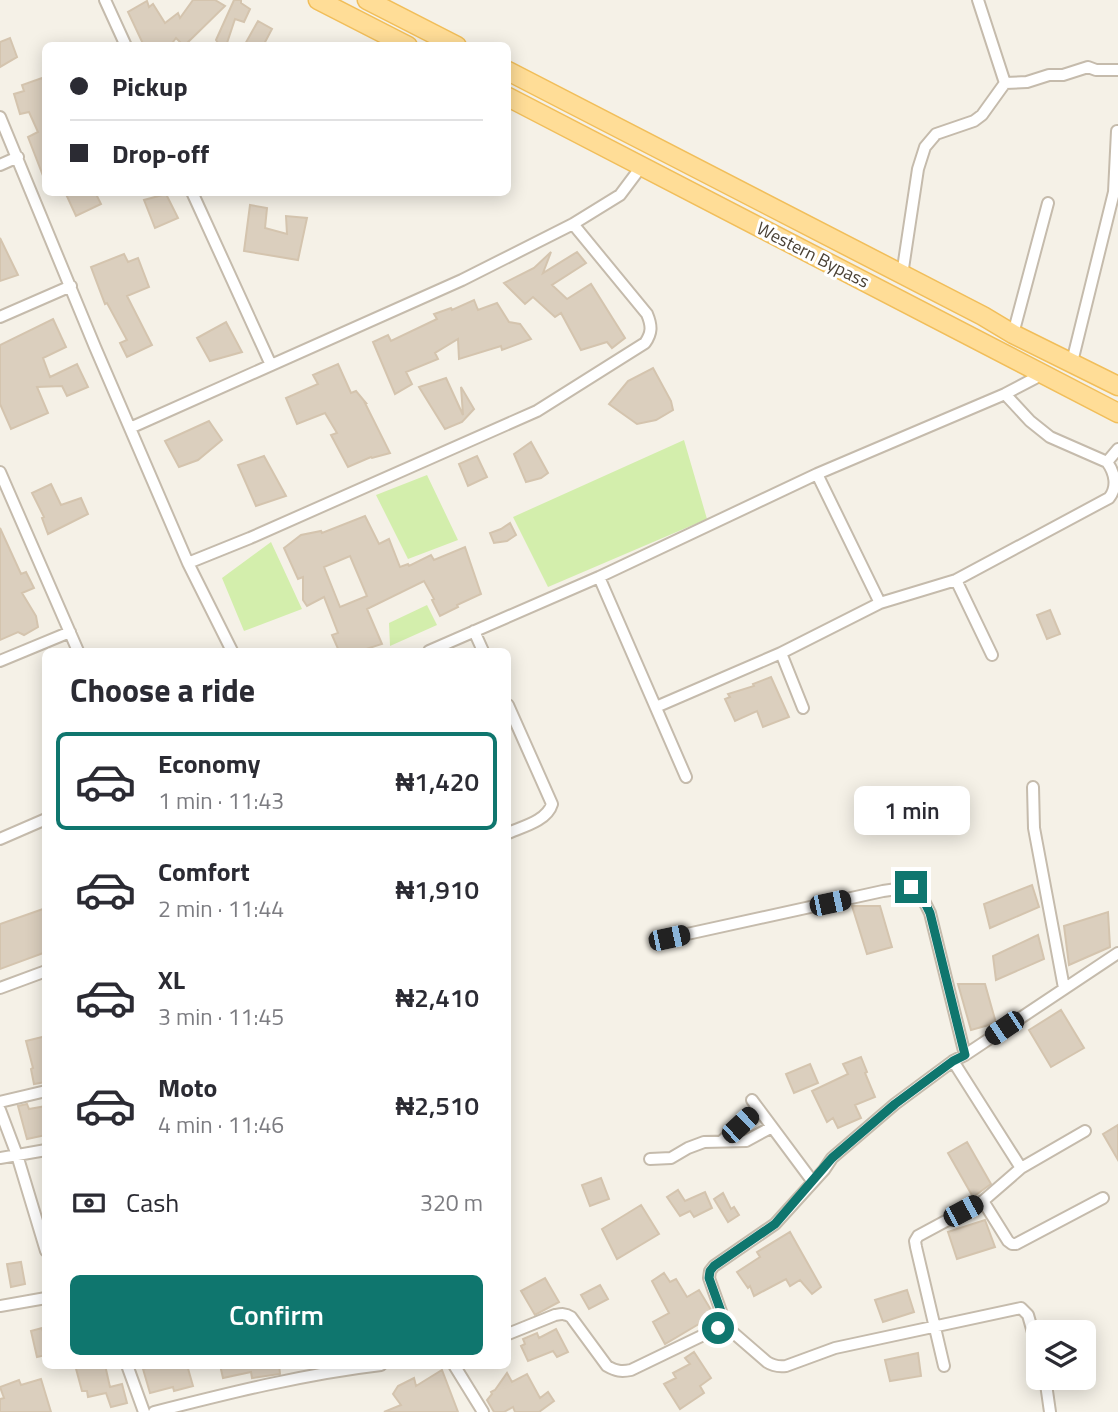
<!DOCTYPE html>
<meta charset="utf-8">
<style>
body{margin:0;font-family:"Titillium Web",sans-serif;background:#f2f2f3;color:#2b2b33;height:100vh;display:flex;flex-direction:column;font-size:26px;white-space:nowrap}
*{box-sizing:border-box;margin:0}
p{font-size:23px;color:#7c7c81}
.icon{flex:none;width:38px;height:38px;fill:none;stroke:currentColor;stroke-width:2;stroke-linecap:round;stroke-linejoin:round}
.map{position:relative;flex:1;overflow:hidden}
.drawer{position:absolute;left:42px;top:648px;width:469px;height:721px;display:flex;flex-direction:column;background:#fff;border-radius:10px;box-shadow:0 4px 18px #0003}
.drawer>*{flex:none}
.top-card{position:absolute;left:42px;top:42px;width:469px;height:154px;border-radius:10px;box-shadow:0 4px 18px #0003;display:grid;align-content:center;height:154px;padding:0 28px;background:#fff}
.tools{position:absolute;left:1026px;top:1320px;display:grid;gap:14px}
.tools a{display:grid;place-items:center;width:70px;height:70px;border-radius:10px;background:#fff;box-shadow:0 4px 18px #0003;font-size:35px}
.end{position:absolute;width:32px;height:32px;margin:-16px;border:9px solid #0f766e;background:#fff;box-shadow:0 0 0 4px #fff}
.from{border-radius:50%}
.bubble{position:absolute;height:49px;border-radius:10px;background:#fff;box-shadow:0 4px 18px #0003;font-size:23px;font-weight:600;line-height:49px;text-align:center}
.car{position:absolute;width:21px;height:42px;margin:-21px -10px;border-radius:9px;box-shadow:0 0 5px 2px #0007;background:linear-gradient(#222 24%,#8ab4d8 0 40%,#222 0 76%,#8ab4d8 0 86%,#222 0)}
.top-card b{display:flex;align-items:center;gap:24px;height:66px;font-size:26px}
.top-card b+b{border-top:2px solid #e1e1e2}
.top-card i{width:18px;height:18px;background:#2b2b33}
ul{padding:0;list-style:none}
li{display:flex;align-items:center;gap:21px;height:98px;margin:0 14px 10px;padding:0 14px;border:4px solid transparent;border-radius:10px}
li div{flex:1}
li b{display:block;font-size:26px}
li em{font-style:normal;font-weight:600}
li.selected{border-color:#0f766e}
li>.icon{width:63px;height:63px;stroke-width:1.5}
h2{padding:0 28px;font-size:32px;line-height:84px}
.pay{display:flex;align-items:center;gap:18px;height:77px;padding:0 28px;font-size:26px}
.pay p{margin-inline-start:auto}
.cta{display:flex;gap:14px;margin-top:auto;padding:14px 28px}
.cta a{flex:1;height:80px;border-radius:10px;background:#0f766e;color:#fff;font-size:28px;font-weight:600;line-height:80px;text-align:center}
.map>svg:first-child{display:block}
.green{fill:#d3eeac}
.building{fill:#dbcfbe;stroke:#d4c4ae;stroke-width:2;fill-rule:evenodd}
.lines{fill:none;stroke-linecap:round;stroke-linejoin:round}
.street-casing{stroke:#c5bbac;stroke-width:14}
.primary-casing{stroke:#f1be5a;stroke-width:21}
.street{stroke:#fff;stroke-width:10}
.primary{stroke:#ffdd97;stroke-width:18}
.route{stroke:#0f766e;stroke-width:9}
.labels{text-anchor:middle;stroke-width:6;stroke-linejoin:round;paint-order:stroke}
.street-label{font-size:18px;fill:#4a4135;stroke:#fff}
</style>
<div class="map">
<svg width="1118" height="1412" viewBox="0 0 1118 1412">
<rect width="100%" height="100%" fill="#f5f1e7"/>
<path class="green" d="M 684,440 L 707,519 L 548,587 L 513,517 Z
M 427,475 L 458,540 L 408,559 L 376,495 Z
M 271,542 L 302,609 L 244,631 L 222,578 Z
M 427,605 L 437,625 L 390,646 L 389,623 Z"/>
<path class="building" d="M 193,0 L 215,0 L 225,6 L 184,46 L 176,38 L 170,46 L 144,46 L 128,12 L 147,1 L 149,7 L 153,4 L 165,23 L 178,13 L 180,18 Z
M 234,0 L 241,0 L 241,3 L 250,9 L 244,22 L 235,19 L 226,46 L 220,46 L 216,40 Z
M 258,21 L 272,29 L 263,46 L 244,46 Z
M 10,38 L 17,57 L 0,67 L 0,42 Z
M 42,78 L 46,86 L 45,181 L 28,137 L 38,132 L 29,112 L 20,114 L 14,94 L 24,91 L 22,85 Z
M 65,192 L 95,192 L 101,204 L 76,216 Z
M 166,194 L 178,218 L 155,228 L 144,200 Z
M 250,205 L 267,208 L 265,228 L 287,234 L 286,216 L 307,218 L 298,260 L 244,251 Z
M 0,238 L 18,275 L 0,281 Z
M 551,252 L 543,273 L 577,252 L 586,263 L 552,285 L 567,299 L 591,284 L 625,338 L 612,348 L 607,342 L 581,350 L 561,313 L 555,317 L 533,297 L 525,304 L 504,283 L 534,268 Z
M 124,254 L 128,262 L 138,258 L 149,287 L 127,296 L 152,345 L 127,357 L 120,343 L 127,340 L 107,303 L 105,304 L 91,267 Z
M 474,300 L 478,310 L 497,303 L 509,322 L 520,324 L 531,339 L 502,350 L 501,346 L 459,359 L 458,339 L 435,353 L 438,359 L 406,372 L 412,384 L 395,394 L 373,342 L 388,335 L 391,341 L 437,319 L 434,314 L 451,308 L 452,310 Z
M 53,319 L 66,347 L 43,358 L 50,377 L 77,364 L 88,387 L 67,396 L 62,386 L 37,387 L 48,413 L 11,429 L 0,404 L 0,345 Z
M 226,322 L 242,352 L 210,361 L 197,338 Z
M 338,364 L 351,393 L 356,391 L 366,403 L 365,403 L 390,453 L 372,458 L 371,457 L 348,467 L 331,435 L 337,433 L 325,413 L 297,424 L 286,398 L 318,384 L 313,375 Z
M 653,368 L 671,401 L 673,410 L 656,420 L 637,424 L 609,404 L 628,381 Z
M 446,378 L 463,415 L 461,387 L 474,409 L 462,422 L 445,429 L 419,387 Z
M 209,421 L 222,440 L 198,460 L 179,467 L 165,441 Z
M 531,442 L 548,473 L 541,478 L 526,482 L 514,454 Z
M 264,456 L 286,496 L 256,506 L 238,465 Z
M 477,456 L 487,477 L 468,486 L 459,464 Z
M 51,484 L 61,505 L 81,498 L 88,514 L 48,534 L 42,518 L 44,517 L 32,493 Z
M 365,516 L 379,544 L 389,539 L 400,567 L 408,564 L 409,566 L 431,555 L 434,560 L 465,547 L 481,594 L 457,605 L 458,607 L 440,616 L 432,600 L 434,599 L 424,581 L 367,609 L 382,644 L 360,651 L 339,651 L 332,635 L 338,633 L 324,597 L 307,606 L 303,600 L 303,577 L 298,579 L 284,548 L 301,535 L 321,531 L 322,533 ZM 350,556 L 367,596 L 340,607 L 324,567 Z
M 510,523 L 516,535 L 507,541 L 494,543 L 490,533 L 501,529 Z
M 0,528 L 21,574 L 26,572 L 34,588 L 22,593 L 36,616 L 38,627 L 24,635 L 18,632 L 0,640 Z
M 1050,610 L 1060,634 L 1047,639 L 1037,615 Z
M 771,677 L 789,717 L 763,727 L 757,711 L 735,721 L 725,699 L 730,697 L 728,694 L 754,686 L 753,684 Z
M 1032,885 L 1039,907 L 990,928 L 984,904 Z
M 852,906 L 880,906 L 892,947 L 867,954 Z
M 46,908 L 46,952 L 0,969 L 0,924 Z
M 1108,912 L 1110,947 L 1069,965 L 1064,926 Z
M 1038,935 L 1044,959 L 996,980 L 993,956 Z
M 958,984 L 985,984 L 996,1023 L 971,1030 Z
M 1061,1010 L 1084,1048 L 1051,1067 L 1029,1030 Z
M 46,1036 L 46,1082 L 34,1084 L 31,1069 L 33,1068 L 26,1041 Z
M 861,1057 L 867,1072 L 865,1073 L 875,1097 L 855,1105 L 861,1118 L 838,1128 L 833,1118 L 827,1122 L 812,1091 L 848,1074 L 843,1064 Z
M 810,1064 L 818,1083 L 794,1093 L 786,1074 Z
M 27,1104 L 29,1109 L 46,1106 L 46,1135 L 27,1139 L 18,1106 Z
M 1118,1125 L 1118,1160 L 1103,1134 Z
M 967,1142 L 991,1184 L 973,1197 L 948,1153 Z
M 601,1178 L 609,1199 L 590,1206 L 582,1185 Z
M 678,1190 L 685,1201 L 705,1192 L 712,1208 L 694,1217 L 690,1211 L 680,1216 L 667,1197 Z
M 723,1193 L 731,1209 L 734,1207 L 739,1215 L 728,1222 L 714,1199 Z
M 641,1205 L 659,1234 L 617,1259 L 602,1229 Z
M 985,1220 L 995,1247 L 957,1259 L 948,1232 Z
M 790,1232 L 821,1287 L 812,1294 L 800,1280 L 790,1286 L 786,1279 L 754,1296 L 750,1286 L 748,1288 L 737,1272 L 760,1257 L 757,1252 Z
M 21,1262 L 25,1284 L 11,1287 L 7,1264 Z
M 664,1273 L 670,1282 L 676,1279 L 687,1297 L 699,1290 L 714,1315 L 665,1344 L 653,1322 L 669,1313 L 652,1281 Z
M 545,1278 L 559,1302 L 535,1315 L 521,1291 Z
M 600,1285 L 608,1299 L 589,1309 L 581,1295 Z
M 907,1290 L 914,1312 L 883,1322 L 875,1300 Z
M 42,1328 L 46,1343 L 46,1355 L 37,1357 L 31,1331 Z
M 556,1329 L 568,1352 L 557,1357 L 553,1351 L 528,1361 L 521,1346 L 525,1344 L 523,1339 L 537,1333 L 539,1338 Z
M 694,1352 L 711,1378 L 700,1386 L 704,1393 L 680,1409 L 664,1384 L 676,1378 L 673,1373 L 690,1364 L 685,1358 Z
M 918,1353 L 921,1376 L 890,1381 L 885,1360 Z
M 75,1365 L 105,1365 L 110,1387 L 122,1384 L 127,1403 L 111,1407 L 106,1393 L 88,1397 L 87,1391 L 82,1391 Z
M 156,1365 L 187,1365 L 193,1386 L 174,1391 L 173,1387 L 150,1393 L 143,1369 Z
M 220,1365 L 279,1365 L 280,1374 L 252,1378 L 251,1372 L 223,1378 Z
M 442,1370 L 458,1412 L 384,1412 L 401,1405 L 393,1394 L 398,1386 L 414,1378 L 416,1386 Z
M 507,1373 L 512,1382 L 527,1374 L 540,1398 L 548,1392 L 554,1401 L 539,1412 L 515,1412 L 513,1407 L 504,1412 L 494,1412 L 487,1400 L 492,1394 L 491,1392 L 495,1390 Z
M 41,1379 L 51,1412 L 0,1412 L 0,1399 L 4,1398 L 0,1387 L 19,1380 L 21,1385 Z"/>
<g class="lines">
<defs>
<path id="street" d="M 105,0 L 126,46
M 978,0 L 1005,83
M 0,117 L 95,347 L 188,563 L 232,651
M 0,165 L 18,157
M 192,192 L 271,365
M 902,275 L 918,169 L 925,147 L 936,134 L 974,121 L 982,115 L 1005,83 L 1027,82 L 1049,75 L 1063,75 L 1088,67 L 1096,70 L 1118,70
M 0,317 L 71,286
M 1013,334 L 1048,203
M 1072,362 L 1114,192 L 1117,131
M 130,428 L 462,280 L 573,224 L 620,195 L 641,167
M 1107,462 L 1118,449
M 0,472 L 78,651
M 817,474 L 880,603
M 188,563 L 250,538 L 537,411 L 645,343 C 652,333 652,326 647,314 L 573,224
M 599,577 L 686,777
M 956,580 L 992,655
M 474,631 L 483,651
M 429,651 L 599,577 L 817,474 L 1005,394 L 1043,374
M 0,661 L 70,632
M 508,705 L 552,804 C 547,821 522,827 508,833
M 656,707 L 781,653
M 803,708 L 781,653 L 880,603 L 956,580 L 1109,498 C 1118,487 1115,473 1107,462 L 1050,437 L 1030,421 L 1005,394
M 1033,787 L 1034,828 L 1064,988
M 0,839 L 46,819
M 669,938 L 883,891 L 911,887 L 920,893 L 930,913 L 965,1055
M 0,988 L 46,971
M 953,1061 L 1021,1168
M 752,1100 L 813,1182
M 0,1102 L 46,1091
M 0,1110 L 17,1155 L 46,1251
M 722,1141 L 758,1108
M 0,1158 L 46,1150
M 650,1159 L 671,1158 L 688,1148 L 704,1142 L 746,1141 L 772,1127
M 983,1201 L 1008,1241 L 1012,1244 L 1016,1244 L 1103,1198
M 0,1306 L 46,1298
M 722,1323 L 767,1362 C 773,1366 778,1367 786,1366 L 835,1348 L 1021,1308 L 1028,1315 L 1038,1350
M 508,1334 L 555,1315 C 561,1314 565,1313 571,1317 L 607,1366 C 616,1371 621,1372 631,1370 L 718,1328 L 722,1323 L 723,1317 L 709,1278 L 710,1271 L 714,1266 L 775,1224 L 824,1170 L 832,1158 L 895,1104 L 953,1061 L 965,1055 L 1118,953
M 127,1365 L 144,1412
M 454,1365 L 483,1412
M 944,1366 L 916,1247 L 915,1241 L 918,1236 L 983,1201 L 1021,1168 L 1085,1131
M 1045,1377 L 1050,1412
M 154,1412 C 229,1393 304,1374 381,1365"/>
<path id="primary" d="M 318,0 L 408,46
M 367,0 L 457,46
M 508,71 L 983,316 L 1013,334 L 1118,386
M 508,97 L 1118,413"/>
</defs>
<use href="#street" class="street-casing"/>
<use href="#primary" class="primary-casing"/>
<use href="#street" class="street"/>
<use href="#primary" class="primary"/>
</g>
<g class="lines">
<path class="route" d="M 718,1328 L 722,1323 L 723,1317 L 709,1278 L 710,1271 L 714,1266 L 775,1224 L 832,1158 L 895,1104 L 953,1061 L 965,1055 L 930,913 L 920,893 L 911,887"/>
</g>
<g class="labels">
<g class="street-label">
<text transform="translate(813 255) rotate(27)" y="6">Western Bypass</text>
</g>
</g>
</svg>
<div class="tools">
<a><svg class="icon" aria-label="layers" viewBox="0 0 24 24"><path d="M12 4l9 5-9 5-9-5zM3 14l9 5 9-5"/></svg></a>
</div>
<i class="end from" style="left:718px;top:1328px"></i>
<i class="end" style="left:911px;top:887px"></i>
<div class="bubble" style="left:854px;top:786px;width:116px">1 min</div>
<i class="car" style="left:830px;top:903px;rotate:78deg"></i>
<i class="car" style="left:669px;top:938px;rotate:78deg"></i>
<i class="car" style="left:1004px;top:1028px;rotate:236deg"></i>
<i class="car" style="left:740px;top:1125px;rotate:47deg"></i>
<i class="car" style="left:963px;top:1211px;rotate:62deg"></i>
<div class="top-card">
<b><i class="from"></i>Pickup</b>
<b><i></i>Drop-off</b>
</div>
<section class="drawer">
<h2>Choose a ride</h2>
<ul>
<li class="selected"><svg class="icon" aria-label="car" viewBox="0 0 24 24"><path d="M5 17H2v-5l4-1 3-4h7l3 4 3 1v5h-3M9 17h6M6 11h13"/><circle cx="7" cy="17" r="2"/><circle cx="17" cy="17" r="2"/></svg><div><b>Economy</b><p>1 min · 11:43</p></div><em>₦1,420</em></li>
<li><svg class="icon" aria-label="car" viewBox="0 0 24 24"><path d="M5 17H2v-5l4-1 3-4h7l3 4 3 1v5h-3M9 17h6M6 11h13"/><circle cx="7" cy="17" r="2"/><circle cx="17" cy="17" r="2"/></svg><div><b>Comfort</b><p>2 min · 11:44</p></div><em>₦1,910</em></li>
<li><svg class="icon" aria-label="car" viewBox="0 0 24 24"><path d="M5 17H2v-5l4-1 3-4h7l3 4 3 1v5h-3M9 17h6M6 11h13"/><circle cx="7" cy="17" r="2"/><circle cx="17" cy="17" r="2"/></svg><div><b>XL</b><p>3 min · 11:45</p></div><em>₦2,410</em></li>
<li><svg class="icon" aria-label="car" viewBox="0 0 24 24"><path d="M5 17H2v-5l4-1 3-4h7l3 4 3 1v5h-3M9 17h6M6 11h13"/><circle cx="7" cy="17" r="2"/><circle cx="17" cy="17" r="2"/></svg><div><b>Moto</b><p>4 min · 11:46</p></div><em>₦2,510</em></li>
</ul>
<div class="pay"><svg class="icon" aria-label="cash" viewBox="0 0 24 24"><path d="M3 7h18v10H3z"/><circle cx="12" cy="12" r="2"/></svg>Cash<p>320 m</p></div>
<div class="cta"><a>Confirm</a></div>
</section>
</div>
